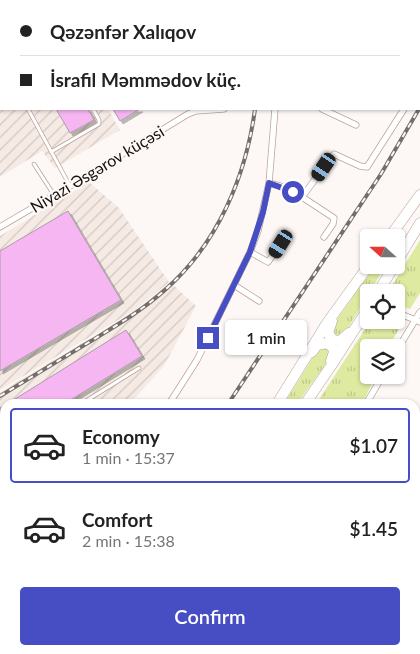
<!DOCTYPE html>
<meta charset="utf-8">
<style>
body{margin:0;font-family:Lato,sans-serif;background:#f2f2f2;color:#222;height:100vh;display:flex;flex-direction:column;font-size:19px;white-space:nowrap}
*{box-sizing:border-box;margin:0}
p{font-size:16px;color:#767676}
.icon{flex:none;width:28px;height:28px;fill:none;stroke:currentColor;stroke-width:2;stroke-linecap:round;stroke-linejoin:round}
.map{position:relative;flex:1;overflow:hidden}
.details{position:absolute;left:0px;top:399px;width:420px;height:256px;display:flex;flex-direction:column;background:#fff;border-radius:15px 15px 0 0;box-shadow:0 1px 4px #0004}
.details>*{flex:none}
.top-card{position:absolute;left:0px;top:0px;width:420px;height:110px;box-shadow:0 1px 4px #0004;display:grid;align-content:center;height:110px;padding:0 20px;background:#fff}
.needle{width:32px;rotate:291deg}
.controls{position:absolute;left:360px;top:229px;display:grid;gap:10px}
.controls a{display:grid;place-items:center;width:45px;height:45px;border-radius:5px;background:#fff;box-shadow:0 1px 4px #0004;font-size:25px}
.end{position:absolute;width:22px;height:22px;margin:-11px;border:6px solid #474ec3;background:#fff;box-shadow:0 0 0 2px #fff}
.from{border-radius:50%}
.bubble{position:absolute;height:35px;border-radius:5px;background:#fff;box-shadow:0 1px 4px #0004;font-size:16px;font-weight:600;line-height:35px;text-align:center}
.car{position:absolute;width:15px;height:30px;margin:-15px -8px;border-radius:6px;box-shadow:0 0 4px 1px #0007;background:linear-gradient(#222 24%,#8ab4d8 0 40%,#222 0 76%,#8ab4d8 0 86%,#222 0)}
.top-card b{display:flex;align-items:center;gap:18px;height:48px;font-size:19px}
.top-card b+b{border-top:1px solid #e0e0e0}
.top-card i{width:12px;height:12px;background:#222}
ul{padding:9px 0 0;list-style:none}
li{display:flex;align-items:center;gap:15px;height:75px;margin:0 10px 8px;padding:0 10px;border:2px solid transparent;border-radius:5px}
li div{flex:1}
li b{display:block;font-size:19px}
li em{font-style:normal;font-weight:600}
li.on{border-color:#474ec3}
li>.icon{width:45px;height:45px;stroke-width:1.5}
.cta{display:flex;gap:10px;margin-top:auto;padding:10px 20px}
.cta a{flex:1;height:58px;border-radius:5px;background:#474ec3;color:#fff;font-size:20px;font-weight:600;line-height:58px;text-align:center}
.map>svg:first-child{display:block}
.industrial{fill:url(#industrial-furrows)}
.grass{fill:url(#grass-tufts)}
.building{fill:#f5b6f2;stroke:#ab9aaa;filter:url(#shadow)}
.lines{fill:none;stroke-linecap:round;stroke-linejoin:round}
.service-casing{stroke:#baa39a;stroke-width:4.5}
.minor-casing{stroke:#baa39a;stroke-width:7}
.trunk-casing{stroke:#baa39a;stroke-width:11}
.service{stroke:#fff;stroke-width:3}
.minor{stroke:#fff;stroke-width:5.5}
.trunk{stroke:#fff;stroke-width:10}
.rail-casing{stroke:#746e6b;stroke-width:4}
.rail{stroke:#fdf8f6;stroke-width:2;stroke-dasharray:5.5;stroke-linecap:butt}
.route{stroke:#474ec3;stroke-width:6}
.labels{text-anchor:middle;stroke-width:4.5;stroke-linejoin:round;paint-order:stroke}
.street-label{font-size:16px;fill:#160e0b;stroke:#fdf8f6}
</style>
<div class="map">
<svg width="420" height="654" viewBox="0 0 420 654">
<defs>
<pattern id="industrial-furrows" width="10" height="10" patternUnits="userSpaceOnUse" patternTransform="scale(1.25)"><rect width="10" height="10" fill="#f6eae4"/><path d="M-1 1l2-2M0 10L10 0M9 11l2-2" fill="none" stroke="#d2c8c2"/></pattern>
<pattern id="grass-tufts" width="24" height="20" patternUnits="userSpaceOnUse" patternTransform="scale(1.25)"><rect width="24" height="20" fill="#ddeaa0"/><path d="M3 7l-1-3M5 7V3M7 7l1-3M15 17l-1-3M17 17v-4M19 17l1-3" fill="none" stroke="#bdc888"/></pattern>
<filter id="shadow"><feDropShadow dx="3" dy="3" stdDeviation="0" flood-color="#0004"/></filter>
</defs>
<rect width="100%" height="100%" fill="#fdf8f6"/>
<path class="industrial" d="M 0,0 L 44,1 L 1,1 L 1,109 L 108,109 L 120,130 L 55,168 L 42,151 L 0,177 Z
M 89,182 L 119,208 L 169,282 L 135,310 L 0,390 L 0,236 Z
M 170,282 L 196,306 L 164,366 L 136,397 L 125,404 L 5,404 L 5,473 L 0,476 L 0,392 L 136,311 Z"/>
<path class="grass" d="M 420,240 L 420,293 L 410,309 L 396,304 L 396,292 L 388,292 Z
M 376,265 L 386,265 L 347,330 L 338,337 L 332,334 L 335,322 Z
M 371,320 L 395,320 L 402,323 L 389,347 L 369,348 L 369,375 L 376,375 L 362,404 L 316,404 Z
M 320,347 L 326,347 L 329,350 L 328,361 L 297,404 L 284,404 L 316,352 Z
M 144,650 L 208,650 L 205,654 L 141,654 Z"/>
<path class="building" d="M 56,109 L 88,109 L 94,120 L 70,133 Z
M 113,109 L 140,109 L 120,121 Z
M 68,211 L 121,300 L 0,371 L 0,251 Z
M 126,330 L 142,356 L 64,404 L 7,404 Z
M 5,405 L 5,440 L 0,444 L 0,408 Z"/>
<g class="lines">
<defs>
<path id="service" d="M 64,0 L 65,1
M 371,0 L 371,1
M 89,1 L 90,0
M 189,1 L 189,0
M 244,1 L 244,0
M 377,1 L 381,0
M 28,109 L 70,186
M 51,152 L 99,124 L 99,120 L 93,109
M 34,164 L 54,195
M 81,404 L 139,368
M 0,451 L 5,448"/>
<path id="minor" d="M 279,1 L 279,0
M 419,85 L 420,83
M 322,109 L 356,125
M 269,183 L 280,186 L 302,197 L 334,154 L 360,166 L 367,167 L 404,109
M 302,197 L 334,218 L 333,224 L 324,237
M 0,227 L 70,186 L 188,114 L 196,111 L 224,109
M 250,252 L 268,262 L 281,244
M 234,285 L 259,301
M 396,312 L 420,322
M 396,352 L 420,312
M 169,404 L 197,360 L 250,252 L 258,231 L 269,183 L 275,109
M 366,404 L 383,375
M 415,447 L 420,439
M 415,481 L 420,484
M 415,535 L 420,538
M 0,542 L 5,538
M 417,571 L 420,566
M 0,643 L 5,640
M 238,650 L 243,654
M 275,650 L 282,654
M 415,650 L 420,645
M 78,654 L 82,650
M 211,654 L 213,650
M 254,654 L 257,650
M 367,654 L 370,650"/>
<path id="trunk" d="M 389,238 L 420,195
M 396,263 L 420,223
M 378,292 L 395,265
M 332,321 L 328,333 L 333,340 L 340,341 L 349,333
M 312,352 L 317,345 L 327,343 L 333,348 L 334,352 L 331,361
M 277,404 L 327,323 L 369,265
M 305,404 L 331,366 L 369,307
M 123,654 L 126,650
M 135,654 L 138,650"/>
</defs>
<use href="#service" class="service-casing"/>
<use href="#minor" class="minor-casing"/>
<use href="#trunk" class="trunk-casing"/>
<use href="#service" class="service"/>
<use href="#minor" class="minor"/>
<use href="#trunk" class="trunk"/>
<defs>
<path id="rail" d="M 261,1 L 261,0
M 0,396 C 30,378 61,359 91,341 C 117,325 143,310 166,289 C 218,243 246,176 255,109
M 228,404 L 381,174 L 419,109
M 2,654 L 8,650"/>
</defs>
<use href="#rail" class="rail-casing"/>
<use href="#rail" class="rail"/>
</g>
<g class="lines">
<path class="route" d="M 208,338 L 250,252 L 263,212 L 269,183 L 293,192"/>
</g>
<g class="labels">
<g class="street-label">
<text transform="translate(97 169) rotate(-31)" y="6">Niyazi Əsgərov küçəsi</text>
</g>
</g>
</svg>
<div class="controls">
<a><svg class="needle" viewBox="-14 -14 28 28"><path d="M0-13l5 13h-10z" fill="#e53935"/><path d="M0 13l5-13h-10z" fill="#767676"/></svg></a>
<a><svg class="icon" aria-label="locate" viewBox="0 0 24 24"><circle cx="12" cy="12" r="6"/><path d="M12 2v4M12 18v4M2 12h4M18 12h4"/></svg></a>
<a><svg class="icon" aria-label="layers" viewBox="0 0 24 24"><path d="M12 4l9 5-9 5-9-5zM3 14l9 5 9-5"/></svg></a>
</div>
<i class="end from" style="left:293px;top:192px"></i>
<i class="end" style="left:208px;top:338px"></i>
<div class="bubble" style="left:225px;top:320px;width:82px">1 min</div>
<i class="car" style="left:324px;top:167px;rotate:214deg"></i>
<i class="car" style="left:281px;top:244px;rotate:212deg"></i>
<div class="top-card">
<b><i class="from"></i>Qəzənfər Xalıqov</b>
<b><i></i>İsrafil Məmmədov küç.</b>
</div>
<section class="details">
<ul>
<li class="on"><svg class="icon" aria-label="car" viewBox="0 0 24 24"><path d="M5 17H2v-5l4-1 3-4h7l3 4 3 1v5h-3M9 17h6M6 11h13"/><circle cx="7" cy="17" r="2"/><circle cx="17" cy="17" r="2"/></svg><div><b>Economy</b><p>1 min · 15:37</p></div><em>$1.07</em></li>
<li><svg class="icon" aria-label="car" viewBox="0 0 24 24"><path d="M5 17H2v-5l4-1 3-4h7l3 4 3 1v5h-3M9 17h6M6 11h13"/><circle cx="7" cy="17" r="2"/><circle cx="17" cy="17" r="2"/></svg><div><b>Comfort</b><p>2 min · 15:38</p></div><em>$1.45</em></li>
</ul>
<div class="cta"><a>Confirm</a></div>
</section>
</div>
